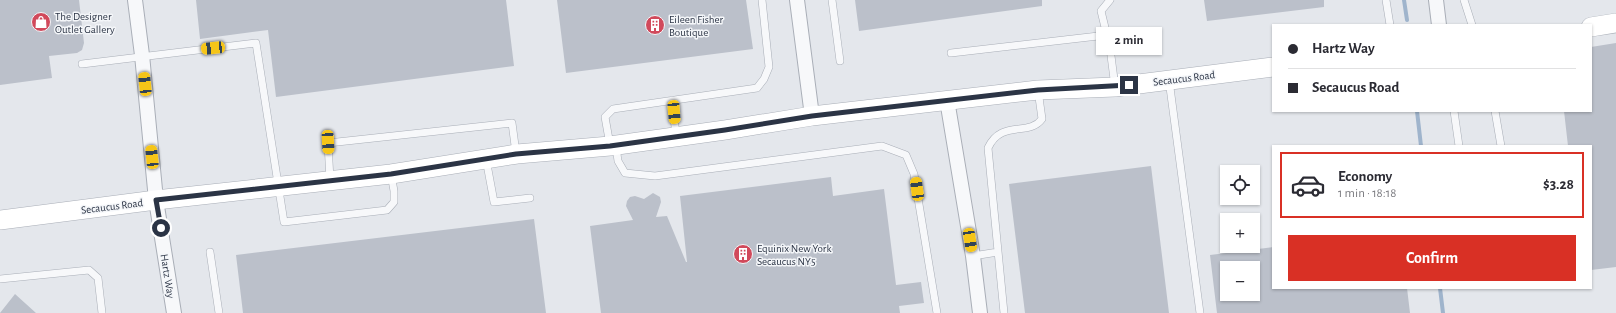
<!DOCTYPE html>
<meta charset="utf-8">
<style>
body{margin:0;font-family:"Alegreya Sans",sans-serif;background:#f2f2f3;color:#2b2b33;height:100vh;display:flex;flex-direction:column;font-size:15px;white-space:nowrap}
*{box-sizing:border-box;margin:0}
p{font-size:13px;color:#7c7c81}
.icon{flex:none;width:22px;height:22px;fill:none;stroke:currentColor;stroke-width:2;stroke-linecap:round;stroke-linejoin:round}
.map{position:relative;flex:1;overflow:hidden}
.panel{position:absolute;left:1272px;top:145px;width:320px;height:144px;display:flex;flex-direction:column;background:#fff;border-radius:0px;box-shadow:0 1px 3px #0004}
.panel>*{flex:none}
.guide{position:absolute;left:1272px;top:24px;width:320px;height:88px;border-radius:0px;box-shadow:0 1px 3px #0004;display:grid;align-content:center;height:88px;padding:0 16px;background:#fff}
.buttons{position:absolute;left:1220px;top:165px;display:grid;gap:8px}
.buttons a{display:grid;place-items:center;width:40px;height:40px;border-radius:0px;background:#fff;box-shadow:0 1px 3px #0004;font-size:20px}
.end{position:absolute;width:18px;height:18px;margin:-9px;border:5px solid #2b3445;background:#fff;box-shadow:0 0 0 2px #fff}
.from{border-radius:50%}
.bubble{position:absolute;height:28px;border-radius:0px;background:#fff;box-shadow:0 1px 3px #0004;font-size:13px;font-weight:700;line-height:28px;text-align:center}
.car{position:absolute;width:12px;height:24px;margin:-12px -6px;border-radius:5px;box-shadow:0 0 3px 1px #0007;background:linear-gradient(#f5c518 24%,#345 0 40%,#f5c518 0 76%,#345 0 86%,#f5c518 0)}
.guide b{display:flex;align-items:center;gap:14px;height:38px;font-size:15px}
.guide b+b{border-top:1px solid #e1e1e2}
.guide i{width:10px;height:10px;background:#2b2b33}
ul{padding:7px 0 0;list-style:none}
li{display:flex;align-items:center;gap:12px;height:66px;margin:0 8px 6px;padding:0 8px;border:2px solid transparent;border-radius:0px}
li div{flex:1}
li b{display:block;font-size:15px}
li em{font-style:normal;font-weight:700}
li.on{border-color:#d93025}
li>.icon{width:36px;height:36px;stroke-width:1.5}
.primary-button{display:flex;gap:8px;margin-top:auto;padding:8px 16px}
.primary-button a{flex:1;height:46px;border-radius:0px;background:#d93025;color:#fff;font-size:16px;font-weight:700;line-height:46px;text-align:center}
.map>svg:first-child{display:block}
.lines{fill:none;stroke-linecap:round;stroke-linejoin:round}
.stream{stroke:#9fb4cc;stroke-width:4}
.building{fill:#bbc0ca;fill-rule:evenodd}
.lane-casing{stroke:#a9aeb7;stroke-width:8}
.street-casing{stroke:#a9aeb7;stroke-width:16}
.secondary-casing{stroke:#a9aeb7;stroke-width:20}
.lane{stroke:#f7f8fa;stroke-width:7}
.street{stroke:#f7f8fa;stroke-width:14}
.secondary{stroke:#fff;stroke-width:19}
.route{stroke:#2b3445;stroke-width:5}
.labels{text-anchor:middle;stroke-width:3;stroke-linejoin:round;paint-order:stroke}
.poi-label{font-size:11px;fill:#2b3445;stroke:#f4f6f9;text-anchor:start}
.street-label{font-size:11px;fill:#2b3445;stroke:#f4f6f9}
</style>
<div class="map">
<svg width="1616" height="313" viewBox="0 0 1616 313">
<rect width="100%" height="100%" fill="#e4e7ec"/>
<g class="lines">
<path class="stream" d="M 1404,0 L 1407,20
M 1417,111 L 1421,146
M 1440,288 L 1443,313"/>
</g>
<path class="building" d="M 0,0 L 79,0 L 84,43 L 82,50 L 77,53 L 49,56 L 52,78 L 0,85 Z
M 196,0 L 506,0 L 514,66 L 276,97 L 268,30 L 200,39 Z
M 557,0 L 746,0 L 753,49 L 566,73 Z
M 855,0 L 1042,0 L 1042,6 L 859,31 Z
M 1204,0 L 1324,0 L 1324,7 L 1207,21 Z
M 1616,43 L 1616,267 L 1591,270 L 1591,146 L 1568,146 L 1564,111 L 1591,111 L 1591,47 Z
M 1151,166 L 1169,313 L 1025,313 L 1009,184 Z
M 831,177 L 833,196 L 884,189 L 896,285 L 921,282 L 924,303 L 899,306 L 900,313 L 601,313 L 590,226 L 633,220 L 626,206 L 627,201 L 630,197 L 635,196 L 644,199 L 653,193 L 660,197 L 661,202 L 656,217 L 667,216 L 686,262 L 687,262 L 680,196 Z
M 534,219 L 546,313 L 243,313 L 236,255 Z
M 1273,247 L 1273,288 L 1407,288 L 1410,313 L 1217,313 L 1210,255 ZM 1227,268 L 1253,268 L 1253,294 L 1227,294 Z
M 15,294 L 36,313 L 0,313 Z"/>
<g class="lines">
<defs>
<path id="lane" d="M 832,0 L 840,61
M 1110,0 L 1101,11 L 1110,48 L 1115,87
M 1386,0 L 1390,25
M 1464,0 L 1472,25
M 951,53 L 1107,35
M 82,64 L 256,43 L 284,222 L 387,210 L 394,202 L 394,191 L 391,174
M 1169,80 L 1200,313
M 672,100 L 676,135
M 1454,111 L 1459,146
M 1495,111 L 1501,146
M 610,145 L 605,117 L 613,109 L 757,88 L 764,79 L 769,67 L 762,0
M 616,147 L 618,161 L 625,173 L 655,176 L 882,146 L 906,155 L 914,174 L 937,313
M 486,159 L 494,202 L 530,198
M 330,180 L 328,143 L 512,123 L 516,153
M 210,252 L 219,313
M 973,256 L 998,252
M 0,279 L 89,270 L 98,278 L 102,313
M 1004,313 L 988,148 C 1001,119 1029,137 1042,119 L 1038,90"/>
<path id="street" d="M 135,0 L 142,55 L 156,200 L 174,313
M 797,0 L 812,116
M 1436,0 L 1439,25
M 947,100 L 973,256 L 980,313"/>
<path id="secondary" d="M 1591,27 L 1616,23
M 0,220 L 156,200 L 391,174 L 517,154 L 610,146 L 725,130 L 812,116 L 1038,90 L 1115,87 L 1273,67"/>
</defs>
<use href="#lane" class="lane-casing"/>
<use href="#street" class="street-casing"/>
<use href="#secondary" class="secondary-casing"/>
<use href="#lane" class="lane"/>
<use href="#street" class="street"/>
<use href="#secondary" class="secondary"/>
</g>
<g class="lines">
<path class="route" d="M 161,228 L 156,200 L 391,174 L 516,154 L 610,146 L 725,130 L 812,116 L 1038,90 L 1129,85"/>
</g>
<defs>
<symbol id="shop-disc" viewBox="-11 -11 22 22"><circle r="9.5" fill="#d1495b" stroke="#f4f6f9"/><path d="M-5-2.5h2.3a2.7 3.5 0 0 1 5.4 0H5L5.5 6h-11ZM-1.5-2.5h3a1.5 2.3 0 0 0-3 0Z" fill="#fff"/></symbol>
<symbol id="building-disc" viewBox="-11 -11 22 22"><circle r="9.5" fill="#d1495b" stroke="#f4f6f9"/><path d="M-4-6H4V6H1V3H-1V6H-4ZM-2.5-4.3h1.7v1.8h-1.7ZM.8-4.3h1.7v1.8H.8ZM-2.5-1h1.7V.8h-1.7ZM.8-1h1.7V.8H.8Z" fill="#fff"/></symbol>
</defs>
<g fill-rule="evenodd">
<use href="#shop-disc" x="30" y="11" width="22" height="22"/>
<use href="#building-disc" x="644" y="14" width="22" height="22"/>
<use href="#building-disc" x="732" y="243" width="22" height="22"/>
</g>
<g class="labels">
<g class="poi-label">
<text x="55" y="20">The Designer<tspan x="55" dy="13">Outlet Gallery</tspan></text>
<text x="669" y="23">Eileen Fisher<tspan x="669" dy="13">Boutique</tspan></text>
<text x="757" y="252">Equinix New York<tspan x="757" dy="13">Secaucus NY5</tspan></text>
</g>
<g class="street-label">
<text transform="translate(1184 78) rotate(-7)" y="4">Secaucus Road</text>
<text transform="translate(112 206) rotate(-7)" y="4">Secaucus Road</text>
<text transform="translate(168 276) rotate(81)" y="4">Hartz Way</text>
</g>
</g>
</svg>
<div class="buttons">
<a><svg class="icon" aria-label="locate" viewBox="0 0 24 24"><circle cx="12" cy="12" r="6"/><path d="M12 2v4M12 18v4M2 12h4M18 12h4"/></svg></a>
<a>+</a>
<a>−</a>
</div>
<i class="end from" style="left:161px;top:228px"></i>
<i class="end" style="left:1129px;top:85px"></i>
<div class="bubble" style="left:1096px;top:27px;width:66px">2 min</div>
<i class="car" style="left:213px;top:48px;rotate:264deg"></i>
<i class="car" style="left:145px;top:84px;rotate:354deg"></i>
<i class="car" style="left:674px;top:112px;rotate:175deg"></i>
<i class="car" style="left:328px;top:142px;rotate:177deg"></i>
<i class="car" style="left:152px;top:157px;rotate:354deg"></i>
<i class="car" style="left:917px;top:189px;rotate:352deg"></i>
<i class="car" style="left:970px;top:240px;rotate:171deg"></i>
<div class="guide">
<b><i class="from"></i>Hartz Way</b>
<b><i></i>Secaucus Road</b>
</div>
<section class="panel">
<ul>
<li class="on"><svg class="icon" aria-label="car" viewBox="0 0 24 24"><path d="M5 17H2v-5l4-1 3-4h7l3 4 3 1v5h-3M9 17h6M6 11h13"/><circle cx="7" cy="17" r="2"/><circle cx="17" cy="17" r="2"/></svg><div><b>Economy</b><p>1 min · 18:18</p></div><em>$3.28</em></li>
</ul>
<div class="primary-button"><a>Confirm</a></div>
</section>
</div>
